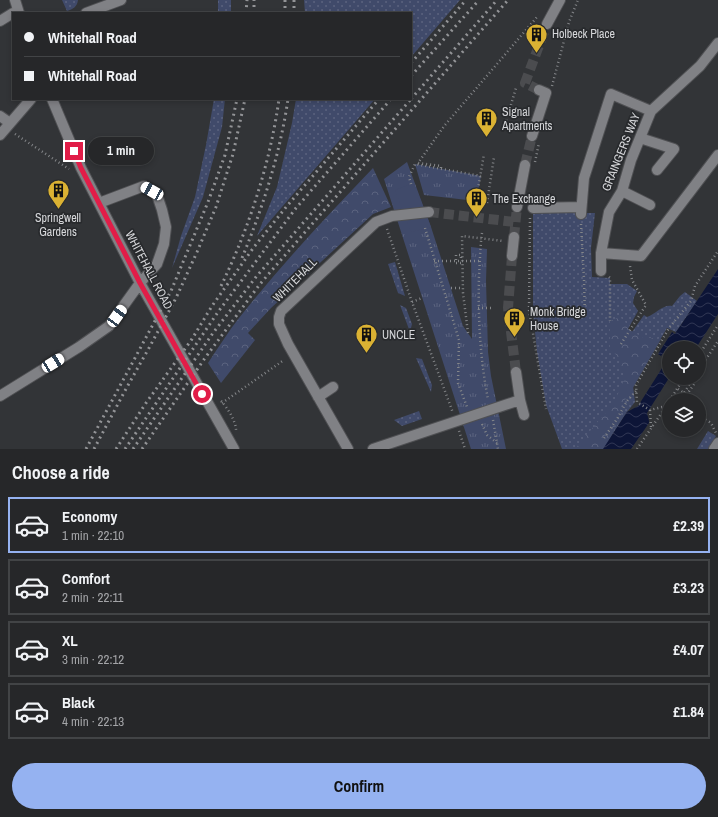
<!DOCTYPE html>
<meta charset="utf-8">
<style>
body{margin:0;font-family:"Archivo Narrow",sans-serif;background:#323335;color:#f1f3f6;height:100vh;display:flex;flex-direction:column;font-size:15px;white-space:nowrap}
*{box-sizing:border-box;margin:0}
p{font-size:13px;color:#a4a5a8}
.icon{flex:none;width:22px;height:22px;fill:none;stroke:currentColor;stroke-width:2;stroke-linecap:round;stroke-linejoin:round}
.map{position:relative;height:449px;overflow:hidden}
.panel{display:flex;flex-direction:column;background:#262729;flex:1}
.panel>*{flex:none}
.guide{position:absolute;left:12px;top:12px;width:400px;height:88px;border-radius:0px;box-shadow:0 2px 6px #0003,0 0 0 1px #424446;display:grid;align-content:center;height:88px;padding:0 12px;background:#262729}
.buttons{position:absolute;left:662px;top:341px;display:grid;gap:8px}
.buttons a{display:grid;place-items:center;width:44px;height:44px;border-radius:50%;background:#262729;box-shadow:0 2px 6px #0003,0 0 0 1px #424446;font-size:20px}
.end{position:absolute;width:18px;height:18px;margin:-9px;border:5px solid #e11d48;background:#fff;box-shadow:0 0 0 2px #fff}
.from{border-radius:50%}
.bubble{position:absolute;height:28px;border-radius:14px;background:#262729;box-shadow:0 2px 6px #0003,0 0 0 1px #424446;font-size:13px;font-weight:700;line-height:28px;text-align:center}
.car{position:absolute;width:12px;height:24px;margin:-12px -6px;border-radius:5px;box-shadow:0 0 3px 1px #0007;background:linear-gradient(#fff 24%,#345 0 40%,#fff 0 76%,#345 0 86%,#fff 0)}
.guide b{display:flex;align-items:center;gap:14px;height:38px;font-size:15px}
.guide b+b{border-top:1px solid #424446}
.guide i{width:10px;height:10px;background:#f1f3f6}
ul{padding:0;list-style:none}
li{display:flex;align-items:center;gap:12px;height:56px;margin:0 8px 6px;padding:0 4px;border:2px solid #424446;border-radius:0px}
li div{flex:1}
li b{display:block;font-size:15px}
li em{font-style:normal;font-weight:700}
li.on{border-color:#95b2f1}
li>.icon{width:36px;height:36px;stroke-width:1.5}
h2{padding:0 12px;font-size:18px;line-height:48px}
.primary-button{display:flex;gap:8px;margin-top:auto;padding:8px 12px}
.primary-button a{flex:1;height:46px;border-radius:24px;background:#95b2f1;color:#111;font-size:16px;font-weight:700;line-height:46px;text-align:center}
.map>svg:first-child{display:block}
.grass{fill:url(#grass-dots)}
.forest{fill:url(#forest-crowns)}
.park{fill:url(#park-tufts)}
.garden{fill:#404a6a}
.water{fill:url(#water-waves)}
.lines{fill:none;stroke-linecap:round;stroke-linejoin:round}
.minor-tunnel{stroke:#4b4c4f;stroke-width:10;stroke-dasharray:10 5;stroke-linecap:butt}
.minor-casing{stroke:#4f5053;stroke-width:12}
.path{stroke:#848689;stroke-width:2.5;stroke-dasharray:1 3;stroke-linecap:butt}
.minor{stroke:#808185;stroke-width:10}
.rail{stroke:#939497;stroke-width:3;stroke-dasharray:2 4;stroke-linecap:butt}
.path-bridge{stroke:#848689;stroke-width:2.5;stroke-dasharray:1 3;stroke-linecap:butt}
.route{stroke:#e11d48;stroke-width:5}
.labels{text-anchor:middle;stroke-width:3.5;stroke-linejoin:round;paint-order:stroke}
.poi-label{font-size:12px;fill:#d6d7da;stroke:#282a2d;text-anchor:start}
.street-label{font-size:12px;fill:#d6d7da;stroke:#282a2d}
</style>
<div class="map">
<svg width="718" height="449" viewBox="0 0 718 449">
<defs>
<pattern id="grass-dots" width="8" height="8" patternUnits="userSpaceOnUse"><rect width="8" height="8" fill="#404a6a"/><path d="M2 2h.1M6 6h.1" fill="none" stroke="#5b637f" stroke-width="1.8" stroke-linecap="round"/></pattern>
<pattern id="forest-crowns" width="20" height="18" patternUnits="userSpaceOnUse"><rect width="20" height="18" fill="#404a6a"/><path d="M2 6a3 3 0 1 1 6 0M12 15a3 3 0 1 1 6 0" fill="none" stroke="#5b637f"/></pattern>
<pattern id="park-tufts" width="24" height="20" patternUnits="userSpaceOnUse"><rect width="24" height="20" fill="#404a6a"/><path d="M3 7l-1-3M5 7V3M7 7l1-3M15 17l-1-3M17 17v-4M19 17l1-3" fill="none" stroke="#5b637f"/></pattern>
<pattern id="water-waves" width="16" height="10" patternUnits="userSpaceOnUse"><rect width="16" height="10" fill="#0d1537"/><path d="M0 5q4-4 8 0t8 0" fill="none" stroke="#303653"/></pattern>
</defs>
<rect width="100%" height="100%" fill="#323437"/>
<path class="grass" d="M 62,0 L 78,0 C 77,7 73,9 67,11 Z
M 218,0 L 231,0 L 231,13 L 218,13 Z
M 304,0 L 460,0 L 411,57 L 411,13 L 305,13 Z
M 214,99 L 225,99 L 222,127 L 203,197 L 172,268 L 181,236 L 195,197 L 206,145 Z
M 296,99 L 375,99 L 257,236 L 277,187 L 292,123 Z
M 533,213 L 595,213 L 591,248 L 592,277 L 610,278 L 610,284 L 627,284 L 637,291 L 634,297 L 633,303 L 638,311 L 628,329 L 632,332 L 644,315 L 647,317 C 656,314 663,304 672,306 L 680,296 L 685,292 L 697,301 L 676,332 L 667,328 L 633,386 L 635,402 L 627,412 L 603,449 L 562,449 L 546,405 L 537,352 L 533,312 Z
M 395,262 L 405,296 L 398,293 L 388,264 Z
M 400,305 L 406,308 L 412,324 L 410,332 Z
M 416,358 L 422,359 L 432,385 L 431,392 Z
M 419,411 L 422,419 L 402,426 L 394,420 Z
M 708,431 L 716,436 L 714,439 L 716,440 L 710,449 L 697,449 Z"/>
<path class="forest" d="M 373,168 L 391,207 L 373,214 L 271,308 L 248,333 L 255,340 L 221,383 L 208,363 C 218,348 228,332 239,318 C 281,265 327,216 373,168 Z
M 620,317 L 626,323 L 628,329 L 644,338 L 654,338 L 661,339 L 634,386 L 623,403 L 617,414 L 617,424 L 605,449 L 575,449 L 600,419 L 613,405 L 625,378 L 617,356 L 610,348 L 610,321 Z"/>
<path class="park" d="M 407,162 L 431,227 L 463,326 L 472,339 L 471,247 L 487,249 L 486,281 L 488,352 L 491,376 L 506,449 L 471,449 L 384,179 Z
M 415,164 L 481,176 L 476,201 L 424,195 Z"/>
<path class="garden" d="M 414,183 L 431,227 L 411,232 L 395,190 Z"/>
<path class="water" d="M 718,269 L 718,314 L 696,348 L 675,348 L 677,345 L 674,344 L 668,348 L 661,356 L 658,354 L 672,332 L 675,334 L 676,332 L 681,325 Z
M 669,357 L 669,378 L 647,413 L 649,421 L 649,423 L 631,449 L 603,449 L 627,412 L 638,406 Z"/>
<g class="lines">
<path class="minor-tunnel" d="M 539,90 L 525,83 L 547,24
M 525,165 L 532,136
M 429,212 L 515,222
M 514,237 L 517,207
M 512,256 L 508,308 L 516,372"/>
<defs>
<path id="minor" d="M 15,0 L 19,13
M 86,13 L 121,0
M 0,21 L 13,13
M 547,24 L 560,0
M 52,99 L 81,168 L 140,283 L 234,449
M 0,116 L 10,123
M 0,135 L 31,99
M 532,136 L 546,93 L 539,90
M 640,138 L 674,149 L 657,170
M 622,191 L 650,205
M 517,207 L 525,165
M 533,208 L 581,207
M 581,214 L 584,178 L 611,94 L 651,111
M 601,253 L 641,256 L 718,155
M 512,256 L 514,237
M 601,271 L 601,253 L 609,212 L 622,191 L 631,160 L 651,111 L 700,66 L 718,43
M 516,372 L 520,400 L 524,415
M 0,396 L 79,347 L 109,326 L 140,283 L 157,264 L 164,244 L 166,227 L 162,210 L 157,195 L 152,191 L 144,186 L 99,203
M 318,397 L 333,387
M 348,449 L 288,344 L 279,324 L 279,317 L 281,311 L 376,222 L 392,216 L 429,212
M 373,449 L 520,400
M 714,449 L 718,443"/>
</defs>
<use href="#minor" class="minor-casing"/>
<path class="path" d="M 552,86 L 569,22 L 578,0
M 504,128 L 516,88
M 15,134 L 69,169
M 535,162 L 539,143
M 441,168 L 441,166 L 418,163 L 445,125 L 537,17
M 411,184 L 409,177 L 415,164 L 481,176
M 476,201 L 484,154
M 487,203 L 494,157
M 530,218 L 529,310 L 546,409
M 581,224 L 584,279 L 585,320
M 425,228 L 459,340 L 458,383 L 467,407
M 387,229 L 412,302 L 453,413
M 482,233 C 480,247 480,262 479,276 C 478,317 480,359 488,399
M 461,258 L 461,255 L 456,255 L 456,263 L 462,263
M 609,277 L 610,278 L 610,321
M 451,288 L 463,288
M 412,302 L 422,298
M 478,308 L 491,308
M 468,333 L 463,293 L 462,236 L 503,241
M 621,344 L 646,305 L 632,280 L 630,266
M 699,355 L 718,325
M 699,370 L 718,341
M 678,389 L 684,393 L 691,382 L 694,384 L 686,396 L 691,400
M 670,400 L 684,378
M 221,401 C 227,407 236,421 236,430
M 222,403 L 284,360
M 666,406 L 650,410 L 637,402 L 636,385 L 669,328 L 691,301 L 695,286 L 718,251
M 650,410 L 651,427
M 699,415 L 711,423 L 716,433
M 493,420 L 498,449
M 482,424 L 487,435 L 497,443
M 459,431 L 465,449
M 604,438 L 617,419 L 627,401 L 636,391
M 637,449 L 669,402"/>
<use href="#minor" class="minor"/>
<path class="rail" d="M 285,0 L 285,13
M 294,0 L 294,13
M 246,13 L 247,0
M 254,13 L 254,0
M 411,63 L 466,0
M 411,76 L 479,0
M 411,99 L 497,0
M 242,258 C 263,207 280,154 288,99
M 221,286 C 249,228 270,164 279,99
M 86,449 L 171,291 L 208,202 L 225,155 L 237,99
M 94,449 L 127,387 L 149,348 L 176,298 L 197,252 L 216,207 L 233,154 L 245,99
M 116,449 L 146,403 L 192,339 L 212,306 L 254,247 L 287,206 L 379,99
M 125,449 L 218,312 L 296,208 L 391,99
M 133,449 L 213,333 L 256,277 L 411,99
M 142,449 L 205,358 L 260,284 L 313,223 L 508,0"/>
<path class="path-bridge" d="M 434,261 L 480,261"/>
</g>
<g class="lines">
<path class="route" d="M 74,151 L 81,168 L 140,283 L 202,394"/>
</g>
<defs>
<symbol id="building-pin" viewBox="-11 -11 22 30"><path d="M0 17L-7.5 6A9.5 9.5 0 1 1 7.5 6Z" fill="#dbb233" stroke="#282a2d"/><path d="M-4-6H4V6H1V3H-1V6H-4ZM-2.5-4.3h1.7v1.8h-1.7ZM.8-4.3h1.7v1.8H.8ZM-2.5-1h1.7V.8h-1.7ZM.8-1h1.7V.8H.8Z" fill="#111"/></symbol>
</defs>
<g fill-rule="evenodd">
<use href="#building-pin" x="524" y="22" width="25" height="34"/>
<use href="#building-pin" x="474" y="106" width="25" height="34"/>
<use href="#building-pin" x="46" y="178" width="25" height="34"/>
<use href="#building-pin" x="464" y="186" width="25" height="34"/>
<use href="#building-pin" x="502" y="306" width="25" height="34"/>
<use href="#building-pin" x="354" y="322" width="25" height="34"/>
</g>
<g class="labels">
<g class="poi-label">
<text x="552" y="38">Holbeck Place</text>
<text x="502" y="116">Signal<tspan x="502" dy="14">Apartments</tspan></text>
<text x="492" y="203">The Exchange</text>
<text x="58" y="222" text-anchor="middle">Springwell<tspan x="58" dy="14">Gardens</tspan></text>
<text x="530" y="316">Monk Bridge<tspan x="530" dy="14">House</tspan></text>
<text x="382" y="339">UNCLE</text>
</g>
<g class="street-label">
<text transform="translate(621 152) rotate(-68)" y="4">GRAINGERS WAY</text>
<text transform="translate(149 270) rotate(62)" y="4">WHITEHALL ROAD</text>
<text transform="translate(295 280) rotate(-45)" y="4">WHITEHALL</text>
</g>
</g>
</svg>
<div class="buttons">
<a><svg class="icon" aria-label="locate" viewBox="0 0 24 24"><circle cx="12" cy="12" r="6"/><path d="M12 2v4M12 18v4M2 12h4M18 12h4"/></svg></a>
<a><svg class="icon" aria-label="layers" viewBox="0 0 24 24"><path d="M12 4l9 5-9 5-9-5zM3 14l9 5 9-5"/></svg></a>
</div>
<i class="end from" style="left:202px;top:394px"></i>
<i class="end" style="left:74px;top:151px"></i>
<div class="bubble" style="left:88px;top:137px;width:66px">1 min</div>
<i class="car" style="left:152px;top:191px;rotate:299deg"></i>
<i class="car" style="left:117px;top:316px;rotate:36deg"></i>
<i class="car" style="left:53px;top:363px;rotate:58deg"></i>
<div class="guide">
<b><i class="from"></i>Whitehall Road</b>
<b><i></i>Whitehall Road</b>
</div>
</div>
<section class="panel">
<h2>Choose a ride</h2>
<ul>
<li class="on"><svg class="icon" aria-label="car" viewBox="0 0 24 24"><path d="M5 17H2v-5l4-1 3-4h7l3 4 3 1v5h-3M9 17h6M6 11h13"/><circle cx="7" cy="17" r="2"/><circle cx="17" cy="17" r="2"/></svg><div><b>Economy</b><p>1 min · 22:10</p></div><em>£2.39</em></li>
<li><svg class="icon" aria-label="car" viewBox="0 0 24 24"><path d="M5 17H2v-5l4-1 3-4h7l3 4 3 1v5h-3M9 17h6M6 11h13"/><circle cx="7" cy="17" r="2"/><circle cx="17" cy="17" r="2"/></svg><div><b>Comfort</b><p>2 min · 22:11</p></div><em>£3.23</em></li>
<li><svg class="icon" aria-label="car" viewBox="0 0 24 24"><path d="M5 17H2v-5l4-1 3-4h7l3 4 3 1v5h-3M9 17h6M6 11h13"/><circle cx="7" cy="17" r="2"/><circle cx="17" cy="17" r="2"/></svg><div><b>XL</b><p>3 min · 22:12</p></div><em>£4.07</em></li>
<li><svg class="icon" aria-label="car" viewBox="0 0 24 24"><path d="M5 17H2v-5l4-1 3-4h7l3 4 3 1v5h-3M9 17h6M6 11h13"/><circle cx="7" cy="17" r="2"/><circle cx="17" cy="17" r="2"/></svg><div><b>Black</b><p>4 min · 22:13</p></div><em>£1.84</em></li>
</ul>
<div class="primary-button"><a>Confirm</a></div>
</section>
